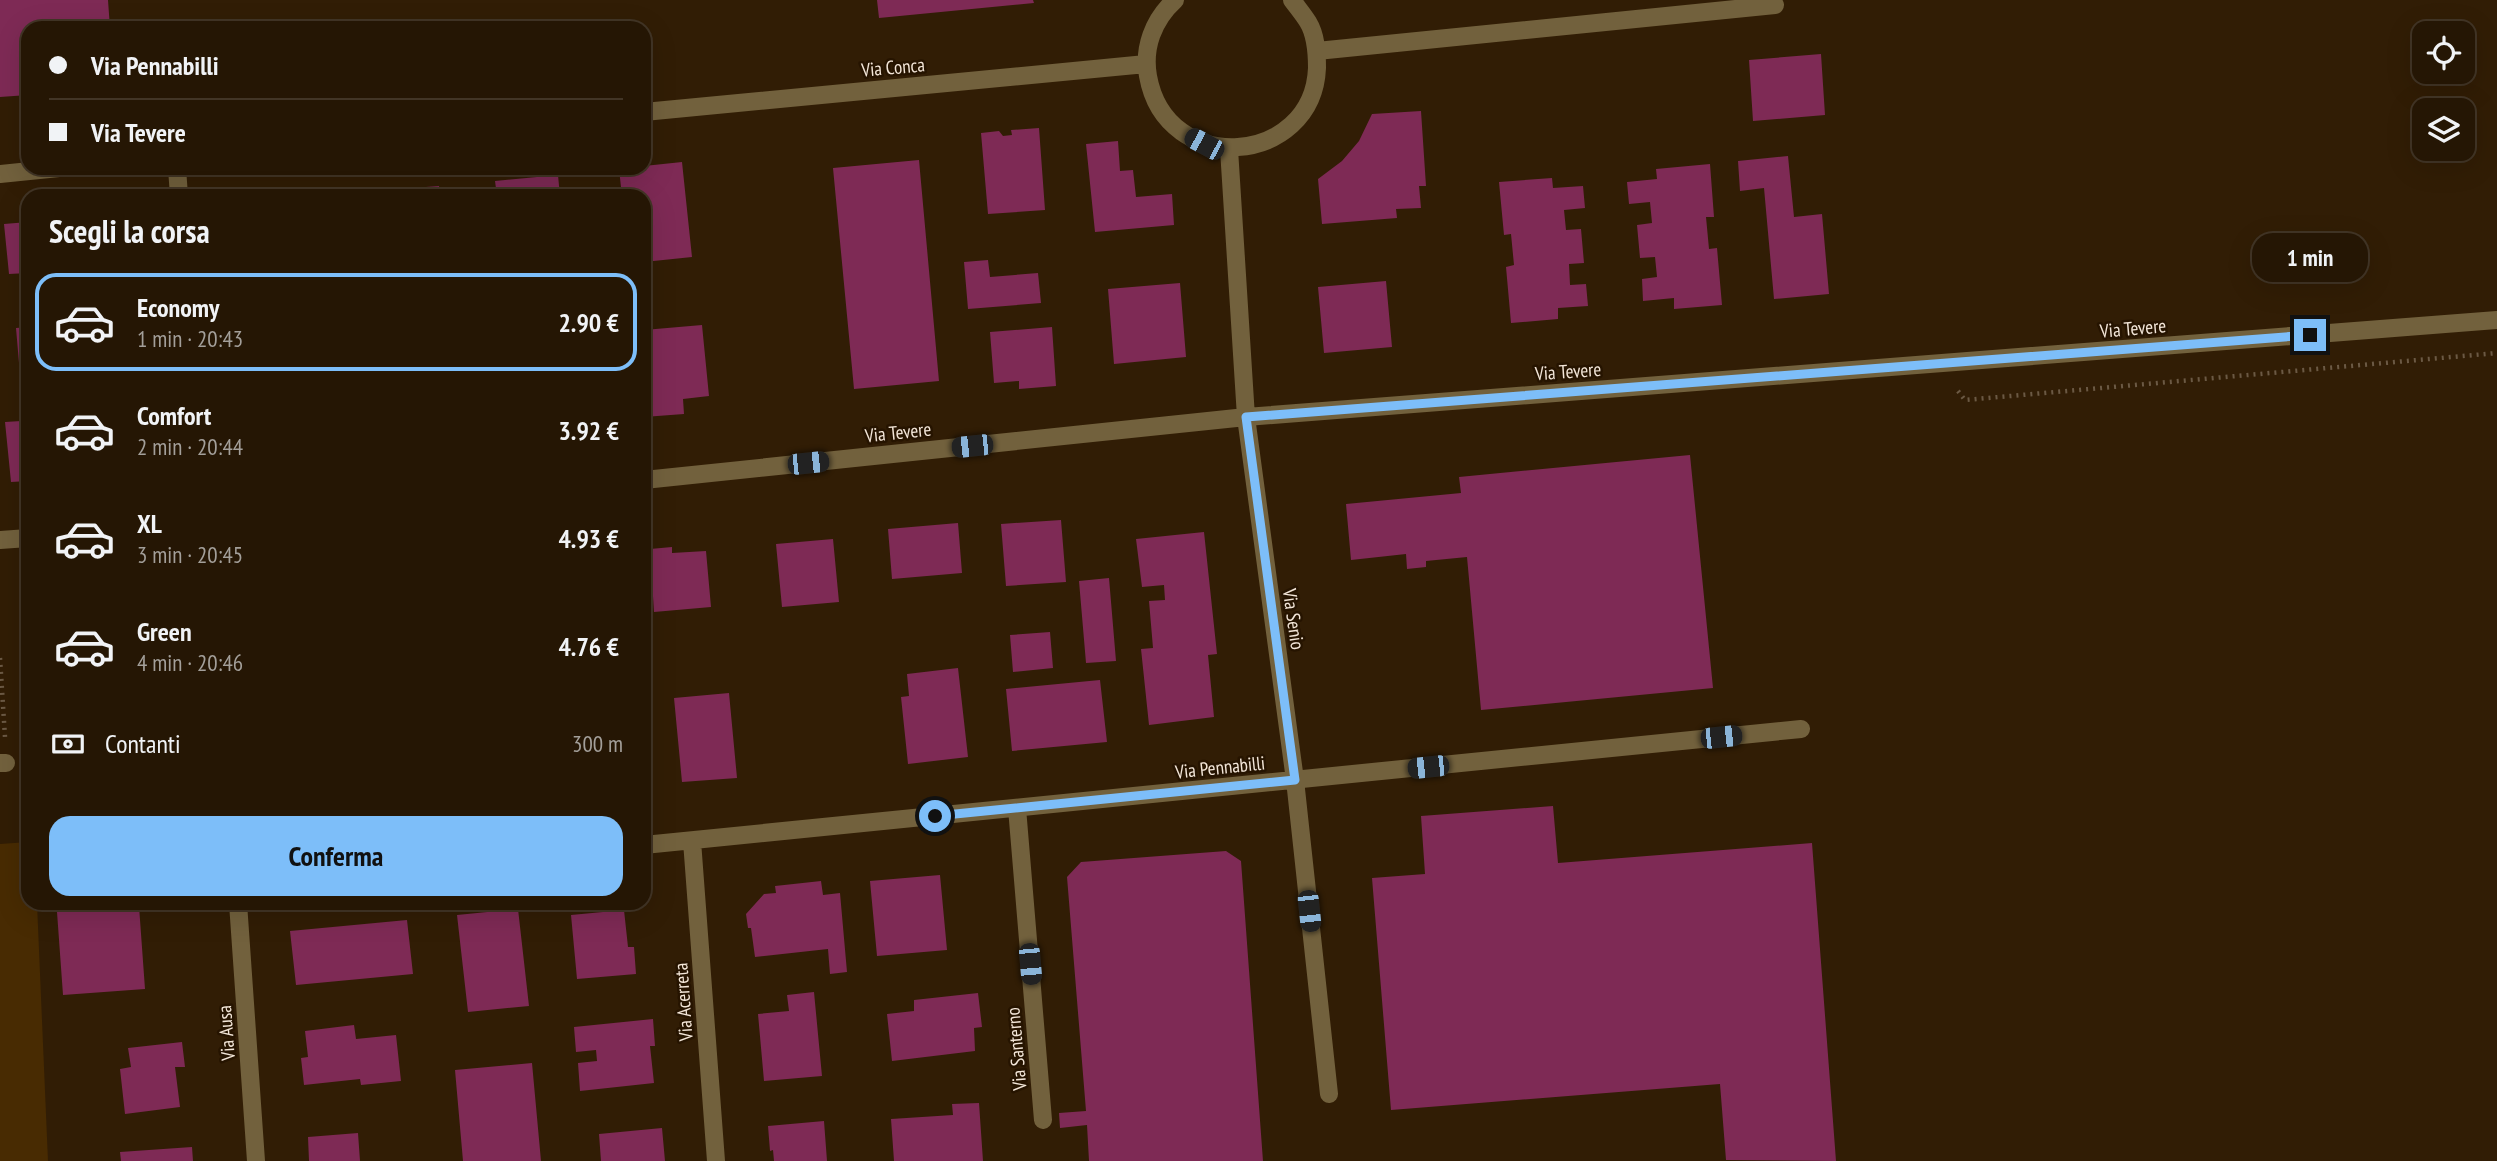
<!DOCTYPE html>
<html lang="it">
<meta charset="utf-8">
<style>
body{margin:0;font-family:"PT Sans Narrow",sans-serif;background:#2d1f0e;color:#f1f3f6;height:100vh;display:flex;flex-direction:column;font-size:26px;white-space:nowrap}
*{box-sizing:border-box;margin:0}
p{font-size:23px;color:#a39f9a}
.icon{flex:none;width:38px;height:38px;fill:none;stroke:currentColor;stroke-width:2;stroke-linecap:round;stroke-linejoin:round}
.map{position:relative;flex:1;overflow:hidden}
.panel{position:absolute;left:21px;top:189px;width:630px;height:721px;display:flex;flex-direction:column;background:#251604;border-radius:21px;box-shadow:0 7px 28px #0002,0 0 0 2px #423526}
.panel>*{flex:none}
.top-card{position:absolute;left:21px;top:21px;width:630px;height:154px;border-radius:21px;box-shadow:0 7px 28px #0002,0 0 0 2px #423526;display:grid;align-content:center;height:154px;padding:0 28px;background:#251604}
.fabs{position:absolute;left:2412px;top:21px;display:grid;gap:14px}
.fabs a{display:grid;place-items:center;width:63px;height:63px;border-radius:14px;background:#251604;box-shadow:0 7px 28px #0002,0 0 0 2px #423526;font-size:35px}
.end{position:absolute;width:32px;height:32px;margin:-16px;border:9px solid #7dbef9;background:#111;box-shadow:0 0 0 4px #111}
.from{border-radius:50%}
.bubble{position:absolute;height:49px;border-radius:21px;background:#251604;box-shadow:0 7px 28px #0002,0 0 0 2px #423526;font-size:23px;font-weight:600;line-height:49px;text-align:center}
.car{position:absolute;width:21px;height:42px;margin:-21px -10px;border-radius:9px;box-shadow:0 0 5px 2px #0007;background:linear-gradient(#222 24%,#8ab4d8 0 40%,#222 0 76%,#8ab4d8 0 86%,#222 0)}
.top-card b{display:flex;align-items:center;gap:24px;height:66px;font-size:26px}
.top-card b+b{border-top:2px solid #423526}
.top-card i{width:18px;height:18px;background:#f1f3f6}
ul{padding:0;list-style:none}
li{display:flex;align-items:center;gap:21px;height:98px;margin:0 14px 10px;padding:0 14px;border:4px solid transparent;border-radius:21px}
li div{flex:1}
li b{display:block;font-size:26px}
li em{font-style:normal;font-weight:600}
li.active{border-color:#7dbef9}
li>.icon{width:63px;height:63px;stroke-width:1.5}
h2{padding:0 28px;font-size:32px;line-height:84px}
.pay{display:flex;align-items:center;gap:18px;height:77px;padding:0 28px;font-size:26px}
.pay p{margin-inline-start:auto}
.primary-button{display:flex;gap:14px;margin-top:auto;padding:14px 28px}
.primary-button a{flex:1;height:80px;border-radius:21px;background:#7dbef9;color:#111;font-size:28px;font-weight:600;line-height:80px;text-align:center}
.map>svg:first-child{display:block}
.green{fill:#482b02}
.building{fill:#7e2a55}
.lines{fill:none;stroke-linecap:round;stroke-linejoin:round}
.path{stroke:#6b5944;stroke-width:4.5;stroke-dasharray:2 5;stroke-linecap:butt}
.minor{stroke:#72613d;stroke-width:18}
.route{stroke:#7dbef9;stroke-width:9}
.labels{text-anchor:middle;stroke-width:5;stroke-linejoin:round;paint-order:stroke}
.street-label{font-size:19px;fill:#f3e6d8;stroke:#261400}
</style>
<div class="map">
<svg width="2497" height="1161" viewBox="0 0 2497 1161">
<rect width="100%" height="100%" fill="#311d05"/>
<path class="green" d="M 28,842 L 28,903 L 37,903 L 48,1161 L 0,1161 L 0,844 Z"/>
<path class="building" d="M 0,0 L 108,0 L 110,28 L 28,28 L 28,95 L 0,97 Z
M 877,0 L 1033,0 L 1034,3 L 879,18 Z
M 1821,54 L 1825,115 L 1753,121 L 1749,60 Z
M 1421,111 L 1426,186 L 1419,186 L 1421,208 L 1396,209 L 1397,218 L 1322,224 L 1318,179 L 1342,161 L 1359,141 L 1372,114 Z
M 1039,128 L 1045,210 L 988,214 L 981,133 L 999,131 L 1003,136 L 1012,135 L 1011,130 Z
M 1118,141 L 1120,171 L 1133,170 L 1136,197 L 1172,194 L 1174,225 L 1095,232 L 1086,144 Z
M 1788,156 L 1794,217 L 1822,214 L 1829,294 L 1774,299 L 1764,188 L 1740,191 L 1738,161 Z
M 919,160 L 939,381 L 854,389 L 833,168 Z
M 682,162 L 692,257 L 644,262 L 644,196 L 622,196 L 619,169 L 644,168 L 644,166 Z
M 1710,164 L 1714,217 L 1706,217 L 1709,249 L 1717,248 L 1722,305 L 1674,309 L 1674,298 L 1643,301 L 1642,279 L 1657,277 L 1655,257 L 1640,258 L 1637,225 L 1652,223 L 1650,202 L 1629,204 L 1627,182 L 1657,179 L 1656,169 Z
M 558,175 L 560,196 L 497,196 L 495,181 Z
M 1552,178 L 1553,188 L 1583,186 L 1585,208 L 1564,210 L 1566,230 L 1581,229 L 1584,263 L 1569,264 L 1570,285 L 1586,284 L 1588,306 L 1558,308 L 1558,319 L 1511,323 L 1506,267 L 1514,265 L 1511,234 L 1504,235 L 1499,182 Z
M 439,186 L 440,196 L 373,196 L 373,191 Z
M 28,222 L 28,273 L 9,274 L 4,224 Z
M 988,260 L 990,277 L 1038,273 L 1041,303 L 968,309 L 964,262 Z
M 1386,281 L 1392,347 L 1324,353 L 1318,287 Z
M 1180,283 L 1186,357 L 1114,364 L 1108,289 Z
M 702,325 L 709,396 L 683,399 L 684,414 L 644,417 L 644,330 Z
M 28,327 L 28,362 L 19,363 L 16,328 Z
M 1052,327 L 1056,386 L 1019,389 L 1019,381 L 994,383 L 990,332 Z
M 21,421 L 21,426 L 28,425 L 28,481 L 11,482 L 5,422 Z
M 1690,455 L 1713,688 L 1481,710 L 1467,557 L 1426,561 L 1426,567 L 1407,569 L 1406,554 L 1351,560 L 1346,504 L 1461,493 L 1459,477 Z
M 1061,520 L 1066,582 L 1006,586 L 1001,524 Z
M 958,523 L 962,573 L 892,579 L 888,529 Z
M 1204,532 L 1217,654 L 1208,655 L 1214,717 L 1149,725 L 1141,649 L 1153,648 L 1149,601 L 1165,600 L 1164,585 L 1142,587 L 1136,539 Z
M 833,539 L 839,602 L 782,607 L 776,544 Z
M 672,547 L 672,553 L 706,551 L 711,607 L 654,612 L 650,549 Z
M 1109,578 L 1116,661 L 1086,663 L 1079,581 Z
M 1050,632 L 1053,668 L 1013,672 L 1010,635 Z
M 958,668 L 968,757 L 908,764 L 901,697 L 909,696 L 907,674 Z
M 1100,680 L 1107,742 L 1012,751 L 1006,689 Z
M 729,693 L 737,778 L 682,782 L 674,698 Z
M 1553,806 L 1558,863 L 1812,843 L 1836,1161 L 1726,1160 L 1720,1084 L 1391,1110 L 1372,878 L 1425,874 L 1421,816 Z
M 1226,851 L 1241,861 L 1263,1161 L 1089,1161 L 1087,1125 L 1060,1128 L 1059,1113 L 1086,1111 L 1067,877 L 1081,862 Z
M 940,875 L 947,950 L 877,956 L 870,881 Z
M 821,881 L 823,895 L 840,893 L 847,972 L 830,974 L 828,949 L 755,957 L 751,928 L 748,928 L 746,914 L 764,894 L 776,893 L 775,886 Z
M 93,903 L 151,903 L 151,905 L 139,906 L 145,989 L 63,995 L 57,912 L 93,909 Z
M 518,909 L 529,1006 L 468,1012 L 457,915 Z
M 624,910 L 628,947 L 634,947 L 636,974 L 577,979 L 571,915 Z
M 407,920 L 413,974 L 296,985 L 290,931 Z
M 814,992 L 822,1076 L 764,1081 L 758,1014 L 789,1011 L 787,995 Z
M 978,993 L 982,1027 L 974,1028 L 975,1051 L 892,1061 L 887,1014 L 914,1011 L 914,1000 Z
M 653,1019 L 655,1046 L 650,1046 L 654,1083 L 580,1091 L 578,1063 L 597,1061 L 596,1050 L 576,1052 L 574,1027 Z
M 354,1025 L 356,1039 L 396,1035 L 401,1081 L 361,1085 L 360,1079 L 304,1085 L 301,1058 L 308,1057 L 305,1031 Z
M 182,1042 L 185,1067 L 175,1067 L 180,1107 L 125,1114 L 120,1069 L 131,1067 L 128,1048 Z
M 532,1063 L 541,1161 L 463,1161 L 455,1070 Z
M 979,1103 L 983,1161 L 894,1161 L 891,1119 L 953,1115 L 952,1104 Z
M 824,1121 L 827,1161 L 774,1161 L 773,1150 L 770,1151 L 768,1126 Z
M 662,1128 L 665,1161 L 601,1161 L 599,1134 Z
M 358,1133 L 360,1161 L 309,1161 L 308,1137 Z
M 192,1147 L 193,1161 L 121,1161 L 120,1152 Z"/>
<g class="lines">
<path class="path" d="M 1958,391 L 1965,400 L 2497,353
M 0,658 L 5,737"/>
<path class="minor" d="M 1175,0 C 1153,20 1143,48 1148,76 C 1166,178 1313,166 1317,68 C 1317,52 1316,35 1308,22 C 1303,14 1297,7 1292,0
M 1317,51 L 1775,5
M 644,112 L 1146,64
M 1229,149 L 1246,417 L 1295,780 L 1329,1094
M 177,168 L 179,196
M 0,174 L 59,168
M 644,480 L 1246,417 L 2497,320
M 0,540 L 28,538
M 0,763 L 6,763
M 1017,808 L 1043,1120
M 692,841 L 716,1161
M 644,845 L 1801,729
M 238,903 L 256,1161"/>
</g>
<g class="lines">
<path class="route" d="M 935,816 L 1295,780 L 1246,417 L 2310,335"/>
</g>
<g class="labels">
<g class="street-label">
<text transform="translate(893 67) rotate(-5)" y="7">Via Conca</text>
<text transform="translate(2133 328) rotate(-5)" y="7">Via Tevere</text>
<text transform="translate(1568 371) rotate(-4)" y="7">Via Tevere</text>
<text transform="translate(898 432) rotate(-6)" y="7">Via Tevere</text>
<text transform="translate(1294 619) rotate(82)" y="7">Via Senio</text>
<text transform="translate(1220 767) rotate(-6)" y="7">Via Pennabilli</text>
<text transform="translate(683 1002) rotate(-94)" y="7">Via Acerreta</text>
<text transform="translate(226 1033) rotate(-94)" y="7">Via Ausa</text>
<text transform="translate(1016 1049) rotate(-95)" y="7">Via Santerno</text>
</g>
</g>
</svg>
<div class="fabs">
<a><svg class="icon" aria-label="locate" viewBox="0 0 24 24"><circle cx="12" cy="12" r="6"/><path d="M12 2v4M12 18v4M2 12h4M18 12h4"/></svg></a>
<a><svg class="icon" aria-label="layers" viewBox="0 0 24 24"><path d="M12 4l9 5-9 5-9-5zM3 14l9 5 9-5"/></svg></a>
</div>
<i class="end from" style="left:935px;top:816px"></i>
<i class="end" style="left:2310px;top:335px"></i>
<div class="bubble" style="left:2252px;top:233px;width:116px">1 min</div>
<i class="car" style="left:1204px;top:144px;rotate:298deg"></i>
<i class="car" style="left:972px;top:446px;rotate:264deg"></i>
<i class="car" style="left:808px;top:463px;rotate:84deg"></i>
<i class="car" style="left:1721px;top:737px;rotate:84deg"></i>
<i class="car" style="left:1428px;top:767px;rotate:264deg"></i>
<i class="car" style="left:1309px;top:911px;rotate:174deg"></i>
<i class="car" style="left:1030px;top:964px;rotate:175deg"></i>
<div class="top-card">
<b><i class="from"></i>Via Pennabilli</b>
<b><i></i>Via Tevere</b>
</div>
<section class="panel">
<h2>Scegli la corsa</h2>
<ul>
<li class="active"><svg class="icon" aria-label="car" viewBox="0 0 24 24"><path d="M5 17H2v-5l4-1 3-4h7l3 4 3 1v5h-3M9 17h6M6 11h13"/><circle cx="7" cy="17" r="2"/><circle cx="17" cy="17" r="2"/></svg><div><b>Economy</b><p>1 min · 20:43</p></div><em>2.90 €</em></li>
<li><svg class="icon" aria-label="car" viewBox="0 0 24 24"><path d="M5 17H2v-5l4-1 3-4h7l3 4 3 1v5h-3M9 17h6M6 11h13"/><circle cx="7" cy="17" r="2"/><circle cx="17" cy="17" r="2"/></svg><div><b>Comfort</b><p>2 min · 20:44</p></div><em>3.92 €</em></li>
<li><svg class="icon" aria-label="car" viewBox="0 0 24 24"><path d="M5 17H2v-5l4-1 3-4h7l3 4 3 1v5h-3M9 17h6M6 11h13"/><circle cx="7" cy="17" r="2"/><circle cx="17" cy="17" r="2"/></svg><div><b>XL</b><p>3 min · 20:45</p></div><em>4.93 €</em></li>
<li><svg class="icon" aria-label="car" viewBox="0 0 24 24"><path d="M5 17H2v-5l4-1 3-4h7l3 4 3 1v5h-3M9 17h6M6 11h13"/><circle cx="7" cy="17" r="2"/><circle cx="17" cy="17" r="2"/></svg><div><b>Green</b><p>4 min · 20:46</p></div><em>4.76 €</em></li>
</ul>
<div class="pay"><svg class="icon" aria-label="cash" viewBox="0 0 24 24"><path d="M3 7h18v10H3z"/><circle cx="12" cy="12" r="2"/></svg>Contanti<p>300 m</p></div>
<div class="primary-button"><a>Conferma</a></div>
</section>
</div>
